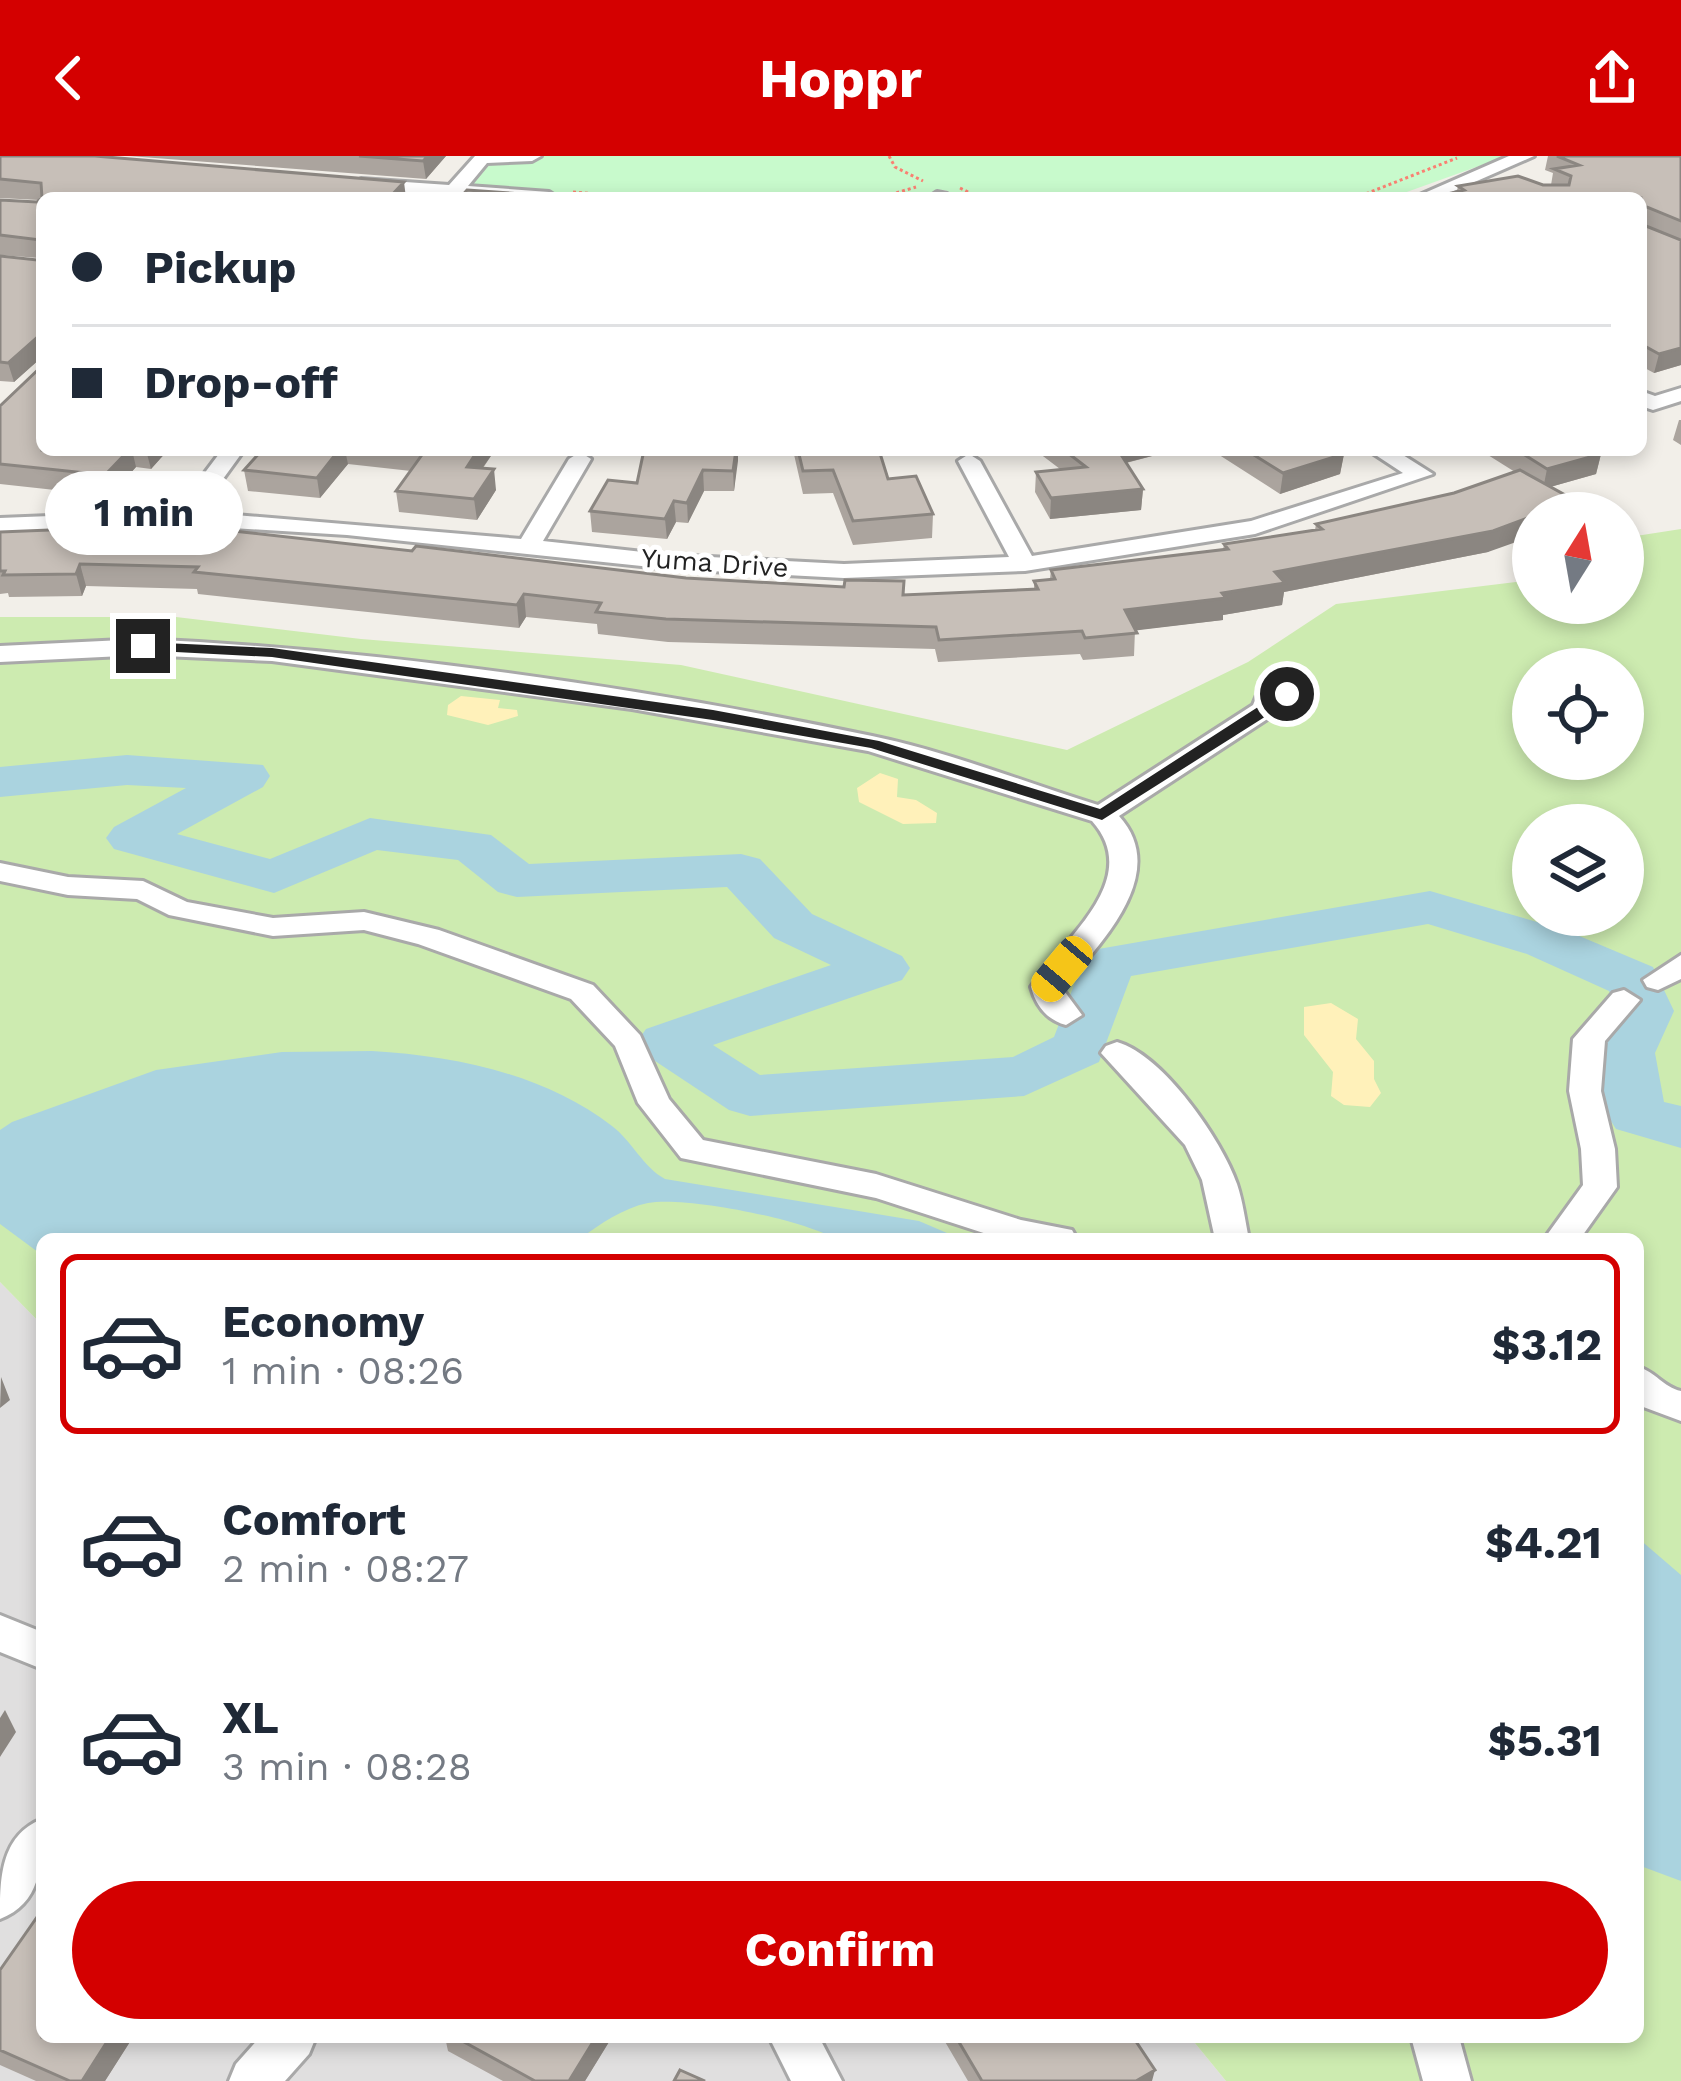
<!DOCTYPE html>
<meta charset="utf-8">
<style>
body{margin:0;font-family:"Work Sans",sans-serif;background:#f2f2f3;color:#1f2937;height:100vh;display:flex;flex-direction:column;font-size:45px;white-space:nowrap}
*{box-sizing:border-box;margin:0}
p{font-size:39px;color:#747a83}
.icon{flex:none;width:66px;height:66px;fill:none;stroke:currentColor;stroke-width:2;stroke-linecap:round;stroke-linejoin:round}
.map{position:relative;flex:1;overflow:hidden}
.sheet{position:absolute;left:36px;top:1077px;width:1608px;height:810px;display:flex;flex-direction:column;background:#fff;border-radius:18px;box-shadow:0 6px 18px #0003}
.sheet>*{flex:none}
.hud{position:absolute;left:36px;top:36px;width:1611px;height:264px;border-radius:18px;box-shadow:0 6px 18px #0003;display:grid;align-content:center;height:264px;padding:0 36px;background:#fff}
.needle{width:78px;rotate:11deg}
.controls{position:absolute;left:1512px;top:336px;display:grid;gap:24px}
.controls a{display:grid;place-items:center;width:132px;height:132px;border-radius:50%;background:#fff;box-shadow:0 6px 18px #0003;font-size:60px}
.end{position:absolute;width:54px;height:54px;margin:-27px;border:15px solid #222;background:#fff;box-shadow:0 0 0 6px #fff}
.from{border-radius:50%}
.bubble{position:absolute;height:84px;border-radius:42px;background:#fff;box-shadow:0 6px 18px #0003;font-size:39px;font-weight:700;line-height:84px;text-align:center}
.car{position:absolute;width:36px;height:72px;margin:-36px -18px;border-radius:15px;box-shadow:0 0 9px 3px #0007;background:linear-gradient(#f5c518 24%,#345 0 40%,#f5c518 0 76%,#345 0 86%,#f5c518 0)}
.hud b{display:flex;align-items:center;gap:42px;height:114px;font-size:45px}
.hud b+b{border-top:3px solid #e0e1e3}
.hud i{width:30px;height:30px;background:#1f2937}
ul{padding:21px 0 0;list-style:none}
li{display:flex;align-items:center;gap:36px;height:180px;margin:0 24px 18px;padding:0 12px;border:6px solid transparent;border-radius:18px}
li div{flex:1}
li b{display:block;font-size:45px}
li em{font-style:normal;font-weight:700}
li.selected{border-color:#d40000}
li>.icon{width:108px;height:108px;stroke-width:1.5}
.action{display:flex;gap:24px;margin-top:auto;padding:24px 36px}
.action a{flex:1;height:138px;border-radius:72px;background:#d40000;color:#fff;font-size:48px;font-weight:700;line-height:138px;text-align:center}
header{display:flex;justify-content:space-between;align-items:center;height:156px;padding:0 36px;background:#d40000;color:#fff;font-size:54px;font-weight:700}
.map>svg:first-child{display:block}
.residential{fill:#e0dfdf}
.grass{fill:#cdebb0;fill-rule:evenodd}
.sand{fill:#fff1ba}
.park{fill:#c8facc}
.water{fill:#aad3df}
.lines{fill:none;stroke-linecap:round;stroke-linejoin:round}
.river{fill:#aad3df;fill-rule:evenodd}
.minor-casing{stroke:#a9a9a9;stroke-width:6}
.path{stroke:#fa8072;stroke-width:3;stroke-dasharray:3 3;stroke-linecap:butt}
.minor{fill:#fff;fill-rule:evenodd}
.wall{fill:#aba49e}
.shaded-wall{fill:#8b8681}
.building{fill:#c7bfb8;stroke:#8b8681;stroke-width:3}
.route{fill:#222}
.labels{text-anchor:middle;stroke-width:10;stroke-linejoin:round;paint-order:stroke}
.far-street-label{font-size:27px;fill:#222;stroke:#fff}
</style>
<header><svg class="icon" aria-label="back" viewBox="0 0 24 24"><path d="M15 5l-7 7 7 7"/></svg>Hoppr<svg class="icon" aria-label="share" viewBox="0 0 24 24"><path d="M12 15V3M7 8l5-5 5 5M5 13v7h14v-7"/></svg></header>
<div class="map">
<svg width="1681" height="1925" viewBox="0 0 1681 1925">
<rect width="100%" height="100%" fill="#f2efe9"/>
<path class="residential" d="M 0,1126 L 42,1169 L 42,1881 L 1190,1881 L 1226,1925 L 0,1925 Z"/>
<path class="grass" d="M 1681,373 L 1681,1925 L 1226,1925 L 1190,1881 L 1638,1881 L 1638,1083 L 42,1083 L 42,1169 L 0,1126 L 0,461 L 176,461 L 361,483 L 681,509 L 1067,594 L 1248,506 L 1336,448 L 1533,424 L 1533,447 L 1623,447 L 1623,382 ZM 1533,513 L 1623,513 L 1623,603 L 1533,603 ZM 1533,669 L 1623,669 L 1623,759 L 1533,759 Z"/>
<path class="sand" d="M 461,540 L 500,544 L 498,552 L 517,554 L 518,560 L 488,569 L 447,559 L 448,549 Z
M 880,617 L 898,623 L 897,641 L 916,644 L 937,657 L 936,667 L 903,668 L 859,646 L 857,632 Z
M 1331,847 L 1358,863 L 1356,883 L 1374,905 L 1374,923 L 1381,937 L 1370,951 L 1344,949 L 1331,940 L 1333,916 L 1304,879 L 1304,851 Z"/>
<path class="park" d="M 495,0 L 1507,0 L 1390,42 L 965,42 L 944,34 L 900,42 L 615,42 L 479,31 L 473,27 Z"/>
<path class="water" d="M 372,895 C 456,900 544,918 612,970 C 632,985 643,1011 665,1023 L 919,1065 L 961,1083 L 835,1083 C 802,1063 685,1040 648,1047 C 623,1052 600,1068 580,1083 L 42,1083 L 42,1099 L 0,1068 L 0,974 L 12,966 L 156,914 L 282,896 Z
M 1638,1382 L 1681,1419 L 1681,1725 L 1638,1709 Z"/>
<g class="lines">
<path class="river" d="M 127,599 L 263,609 L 270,620 L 263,631 L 177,678 L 270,703 L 370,662 L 491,679 L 529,708 L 741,698 L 760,703 L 812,758 L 902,800 L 910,812 L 902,824 L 713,889 L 760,919 L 1013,901 L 1054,881 L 1087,795 L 1430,735 L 1565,774 L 1653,811 L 1674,855 L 1655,897 L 1664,946 L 1681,950 L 1681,992 L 1616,973 L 1607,959 L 1597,897 L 1618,855 L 1609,835 L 1527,798 L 1428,768 L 1131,820 L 1099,906 L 1024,940 L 750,960 L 729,954 L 646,899 L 637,886 L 646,873 L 831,809 L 774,782 L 727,731 L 517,741 L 498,736 L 458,704 L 377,694 L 274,737 L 114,693 L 106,682 L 114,671 L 186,632 L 127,629 L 0,641 L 0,611 Z"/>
<defs>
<path id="minor" d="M 475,0 L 541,0 L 532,5 L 487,7 L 468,30 L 549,36 L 558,42 L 439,42 L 361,33 L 352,28 L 361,23 L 449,29 Z
M 1509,0 L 1534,0 L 1438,42 L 1413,42 Z
M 937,36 L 947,38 L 950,42 L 928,42 Z
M 1681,232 L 1681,245 L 1653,254 L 1641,250 L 1641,235 L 1655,240 Z
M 222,294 L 244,294 L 199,356 L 521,383 L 569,303 L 580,296 L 591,303 L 543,385 L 670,399 L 844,408 L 1009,401 L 958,305 L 969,298 L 980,305 L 1032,400 L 1251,365 L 1403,317 L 1368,294 L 1395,294 L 1433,318 L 1255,378 L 1025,415 L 844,422 L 670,413 L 347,379 L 183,369 L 0,376 L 0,362 L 176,355 Z
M 143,483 C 381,494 639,531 872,580 C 949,596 1024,626 1098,649 L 1253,549 L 1260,532 L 1287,530 L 1307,543 L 1293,557 L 1272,560 L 1119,660 C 1171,717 1101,788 1062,832 L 1082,859 L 1066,869 C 1047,864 1036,850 1031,831 C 1062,784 1145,724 1092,665 L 868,595 L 632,553 L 272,505 L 143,499 L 0,506 L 0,490 Z
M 0,707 L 68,721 L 143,725 L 187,746 L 273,762 L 364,756 L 439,774 L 593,829 L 640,879 L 669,943 L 703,984 L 876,1018 L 1021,1064 L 1072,1074 L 1077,1083 L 1002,1083 L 876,1042 L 681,1002 L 638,947 L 615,890 L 571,843 L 418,788 L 364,774 L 273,780 L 169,759 L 137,743 L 68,739 L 0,725 Z
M 1681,799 L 1681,823 L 1658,834 L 1647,831 L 1643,824 Z
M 1624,834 L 1640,844 L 1605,885 L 1601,935 L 1615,993 L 1617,1031 L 1580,1083 L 1544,1083 L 1583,1029 L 1581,993 L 1569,935 L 1573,883 L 1613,837 Z
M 1117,886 C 1163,899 1222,984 1237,1028 C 1243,1046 1245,1064 1249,1083 L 1215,1083 L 1202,1024 L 1185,989 L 1101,897 L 1106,890 Z
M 1638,1211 C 1656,1216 1663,1231 1681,1235 L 1681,1265 L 1638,1249 Z
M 0,1459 L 42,1476 L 42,1513 L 0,1496 Z
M 42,1663 C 42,1703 44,1746 0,1763 C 0,1723 0,1680 42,1663 Z
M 260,1881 L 316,1881 L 309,1898 L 285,1925 L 229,1925 L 236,1908 Z
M 769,1881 L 819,1881 L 842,1925 L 791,1925 Z
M 1411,1881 L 1459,1881 L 1471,1925 L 1423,1925 Z"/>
</defs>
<use href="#minor" class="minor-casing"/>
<path class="path" d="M 889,0 L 895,11 L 923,25
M 960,32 L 980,42
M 573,36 L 647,42
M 879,42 L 916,31
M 1355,42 L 1457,2"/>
<use href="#minor" class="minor"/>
</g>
<path class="wall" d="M 0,0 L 95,0 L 42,42 L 42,201 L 14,226 L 0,225 L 0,100 L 37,104 L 39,102 L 0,99 L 0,44 L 37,46 L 39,44 L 0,42 Z
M 129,0 L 446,0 L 426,23 Z
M 1548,0 L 1681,0 L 1681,209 L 1654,217 L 1641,210 L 1641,42 L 1457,35 L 1458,30 L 1551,29 L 1553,17 L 1545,14 Z
M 0,250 L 42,294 L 168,294 L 151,313 L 136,311 L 110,340 L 0,328 Z
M 1679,264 L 1681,264 L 1681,289 L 1673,284 Z
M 262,294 L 495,294 L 483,312 L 496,334 L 477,364 L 399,356 L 396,335 L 411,315 L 348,308 L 320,342 L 248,335 L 244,314 Z
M 644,294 L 738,294 L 734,335 L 704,335 L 688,367 L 676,366 L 667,383 L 592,376 L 590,355 L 637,327 Z
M 793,294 L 879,294 L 888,323 L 933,358 L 932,382 L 853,389 L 833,337 L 803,338 Z
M 1035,294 L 1175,294 L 1126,307 L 1143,333 L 1141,354 L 1050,363 L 1035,336 L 1036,316 L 1060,313 Z
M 1201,294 L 1338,294 L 1344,298 L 1340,318 L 1280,338 L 1213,295 L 1206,297 Z
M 1480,294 L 1594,294 L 1601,298 L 1596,318 L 1550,331 L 1576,345 L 1573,357 L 1533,357 L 1488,396 L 1284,436 L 1282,449 L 1223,459 L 1223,464 L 1135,474 L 1134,500 L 1083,504 L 1080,498 L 938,506 L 935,493 L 668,486 L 598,478 L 597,468 L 526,461 L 519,472 L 198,438 L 197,433 L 86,430 L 82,440 L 9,441 L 8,437 L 0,438 L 0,376 L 412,395 L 686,422 L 903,439 L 1034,433 L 1034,425 L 1050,423 L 1051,414 L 1223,394 L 1224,388 L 1315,374 L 1316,368 L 1454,337 L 1515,316 Z
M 0,1814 L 133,1881 L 105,1925 L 36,1925 L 0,1909 Z
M 445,1881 L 612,1881 L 585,1925 L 503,1925 L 448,1895 Z
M 944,1881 L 1133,1881 L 1152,1925 L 968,1925 L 944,1884 Z"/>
<path class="shaded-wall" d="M 428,0 L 446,0 L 426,23 L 423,5 Z
M 404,26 L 406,42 L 389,42 Z
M 42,177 L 42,201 L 14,226 L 8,207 Z
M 1681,192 L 1681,209 L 1654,217 L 1659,198 Z
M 129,294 L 132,294 L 136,311 L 110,340 L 105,319 Z
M 146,294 L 168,294 L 151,313 Z
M 339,294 L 345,294 L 348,308 L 320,342 L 317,322 Z
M 478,294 L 495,294 L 469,331 L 467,311 Z
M 736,294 L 738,294 L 738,305 L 734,335 L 733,315 Z
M 1114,294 L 1175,294 L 1113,310 Z
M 1344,298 L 1340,318 L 1280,338 L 1283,317 Z
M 1601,298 L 1596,318 L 1543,333 L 1547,313 Z
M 494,313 L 496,334 L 477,364 L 474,343 Z
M 703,314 L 704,335 L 688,367 L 687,347 Z
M 1143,333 L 1141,354 L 1050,363 L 1051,342 Z
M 674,345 L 676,366 L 667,383 L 665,363 Z
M 1576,345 L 1573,357 L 1542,357 Z
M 1533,360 L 1533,380 L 1488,396 L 1284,436 L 1282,449 L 1223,459 L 1223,464 L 1123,476 L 1125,454 L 1222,437 L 1275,416 Z
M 80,408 L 86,430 L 82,440 L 76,418 Z
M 524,438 L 526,461 L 519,472 L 517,449 Z
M 1,1221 L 10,1244 L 0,1252 Z
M 5,1554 L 16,1576 L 0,1601 L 0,1562 Z
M 110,1881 L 133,1881 L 105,1925 L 82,1925 Z
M 596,1881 L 612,1881 L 585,1925 L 569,1925 Z
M 1155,1914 L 1152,1925 L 1136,1925 Z"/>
<path class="building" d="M 0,0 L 95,0 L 404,26 L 389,42 L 42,42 L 42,177 L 8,207 L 0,206 L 0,100 L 37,104 L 42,99 L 41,84 L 0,79 L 0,44 L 37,46 L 42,42 L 41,27 L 0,23 Z
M 359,0 L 428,0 L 423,5 Z
M 1557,0 L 1681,0 L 1681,65 L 1647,51 L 1642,52 L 1641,67 L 1641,42 L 1431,42 L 1464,34 L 1458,30 L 1518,20 L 1543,29 L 1569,29 L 1571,20 L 1554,13 L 1579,9 Z
M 467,34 L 577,42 L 460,42 Z
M 1641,68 L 1681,84 L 1681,192 L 1659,198 L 1641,188 Z
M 42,210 L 42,294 L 129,294 L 105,319 L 0,308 L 0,250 Z
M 262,294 L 339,294 L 317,322 L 244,314 Z
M 407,294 L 478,294 L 467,311 L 494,313 L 474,343 L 396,335 L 424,296 Z
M 644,294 L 736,294 L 733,315 L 703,314 L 687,347 L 674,345 L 665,363 L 590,355 L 608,324 L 637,327 Z
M 798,294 L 879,294 L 888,323 L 916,320 L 933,358 L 853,365 L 833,314 L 803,315 Z
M 1064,294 L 1118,294 L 1143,333 L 1051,342 L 1036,316 L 1086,311 Z
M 1246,294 L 1338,294 L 1344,298 L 1283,317 Z
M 1517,294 L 1594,294 L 1601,298 L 1547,313 Z
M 1520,314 L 1576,345 L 1542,357 L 1533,357 L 1533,360 L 1493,375 L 1275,416 L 1285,427 L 1222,437 L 1226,442 L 1125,454 L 1137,477 L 1085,482 L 1082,475 L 939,484 L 936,471 L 666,463 L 596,456 L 601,447 L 524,438 L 517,449 L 194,416 L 198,411 L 80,408 L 76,418 L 3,419 L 5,415 L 0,415 L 0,376 L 124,371 L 215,373 L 412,395 L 416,390 L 686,422 L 844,431 L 845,424 L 904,425 L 903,439 L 1038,433 L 1034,425 L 1055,423 L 1051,414 L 1228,393 L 1224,388 L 1322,373 L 1316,368 L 1454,337 Z
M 42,1754 L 42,1881 L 110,1881 L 82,1925 L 70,1925 L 0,1894 L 0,1814 Z
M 455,1881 L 596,1881 L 569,1925 L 535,1925 Z
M 956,1881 L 1133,1881 L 1155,1914 L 1136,1925 L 982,1925 Z
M 680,1914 L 705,1925 L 674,1925 Z"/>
<path class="route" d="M 143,486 L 272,492 L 713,554 L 879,585 L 1100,653 L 1258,551 L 1263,534 L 1287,533 L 1294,538 L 1275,542 L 1271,557 L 1102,664 L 871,592 L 713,564 L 272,501 L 138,494 L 136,490 Z"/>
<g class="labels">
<g class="far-street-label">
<text transform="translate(715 407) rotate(4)" y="9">Yuma Drive</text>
</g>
</g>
</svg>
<div class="controls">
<a><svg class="needle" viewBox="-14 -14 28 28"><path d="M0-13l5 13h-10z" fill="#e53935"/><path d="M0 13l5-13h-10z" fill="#747a83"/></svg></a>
<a><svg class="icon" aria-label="locate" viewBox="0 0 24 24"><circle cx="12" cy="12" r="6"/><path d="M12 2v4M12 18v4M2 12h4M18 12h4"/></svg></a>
<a><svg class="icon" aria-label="layers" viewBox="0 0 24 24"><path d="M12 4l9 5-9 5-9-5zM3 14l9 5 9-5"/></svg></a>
</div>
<i class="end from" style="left:1287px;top:538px"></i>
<i class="end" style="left:143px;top:490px"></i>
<div class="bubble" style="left:45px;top:315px;width:198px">1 min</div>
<i class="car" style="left:1062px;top:813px;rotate:220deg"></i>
<div class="hud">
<b><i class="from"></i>Pickup</b>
<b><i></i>Drop-off</b>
</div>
<section class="sheet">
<ul>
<li class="selected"><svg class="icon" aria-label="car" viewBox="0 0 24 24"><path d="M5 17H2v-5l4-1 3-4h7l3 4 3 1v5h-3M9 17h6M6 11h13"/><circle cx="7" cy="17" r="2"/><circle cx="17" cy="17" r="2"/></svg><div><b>Economy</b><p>1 min · 08:26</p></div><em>$3.12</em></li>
<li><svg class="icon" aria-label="car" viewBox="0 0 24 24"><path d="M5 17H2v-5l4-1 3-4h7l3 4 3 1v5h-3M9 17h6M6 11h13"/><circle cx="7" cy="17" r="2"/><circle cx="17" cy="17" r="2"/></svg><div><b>Comfort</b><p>2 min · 08:27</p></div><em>$4.21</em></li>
<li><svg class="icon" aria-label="car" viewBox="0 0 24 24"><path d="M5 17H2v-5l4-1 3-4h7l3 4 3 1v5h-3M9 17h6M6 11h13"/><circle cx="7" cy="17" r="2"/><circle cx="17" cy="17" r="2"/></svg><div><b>XL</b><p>3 min · 08:28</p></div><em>$5.31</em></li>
</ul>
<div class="action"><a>Confirm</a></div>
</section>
</div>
